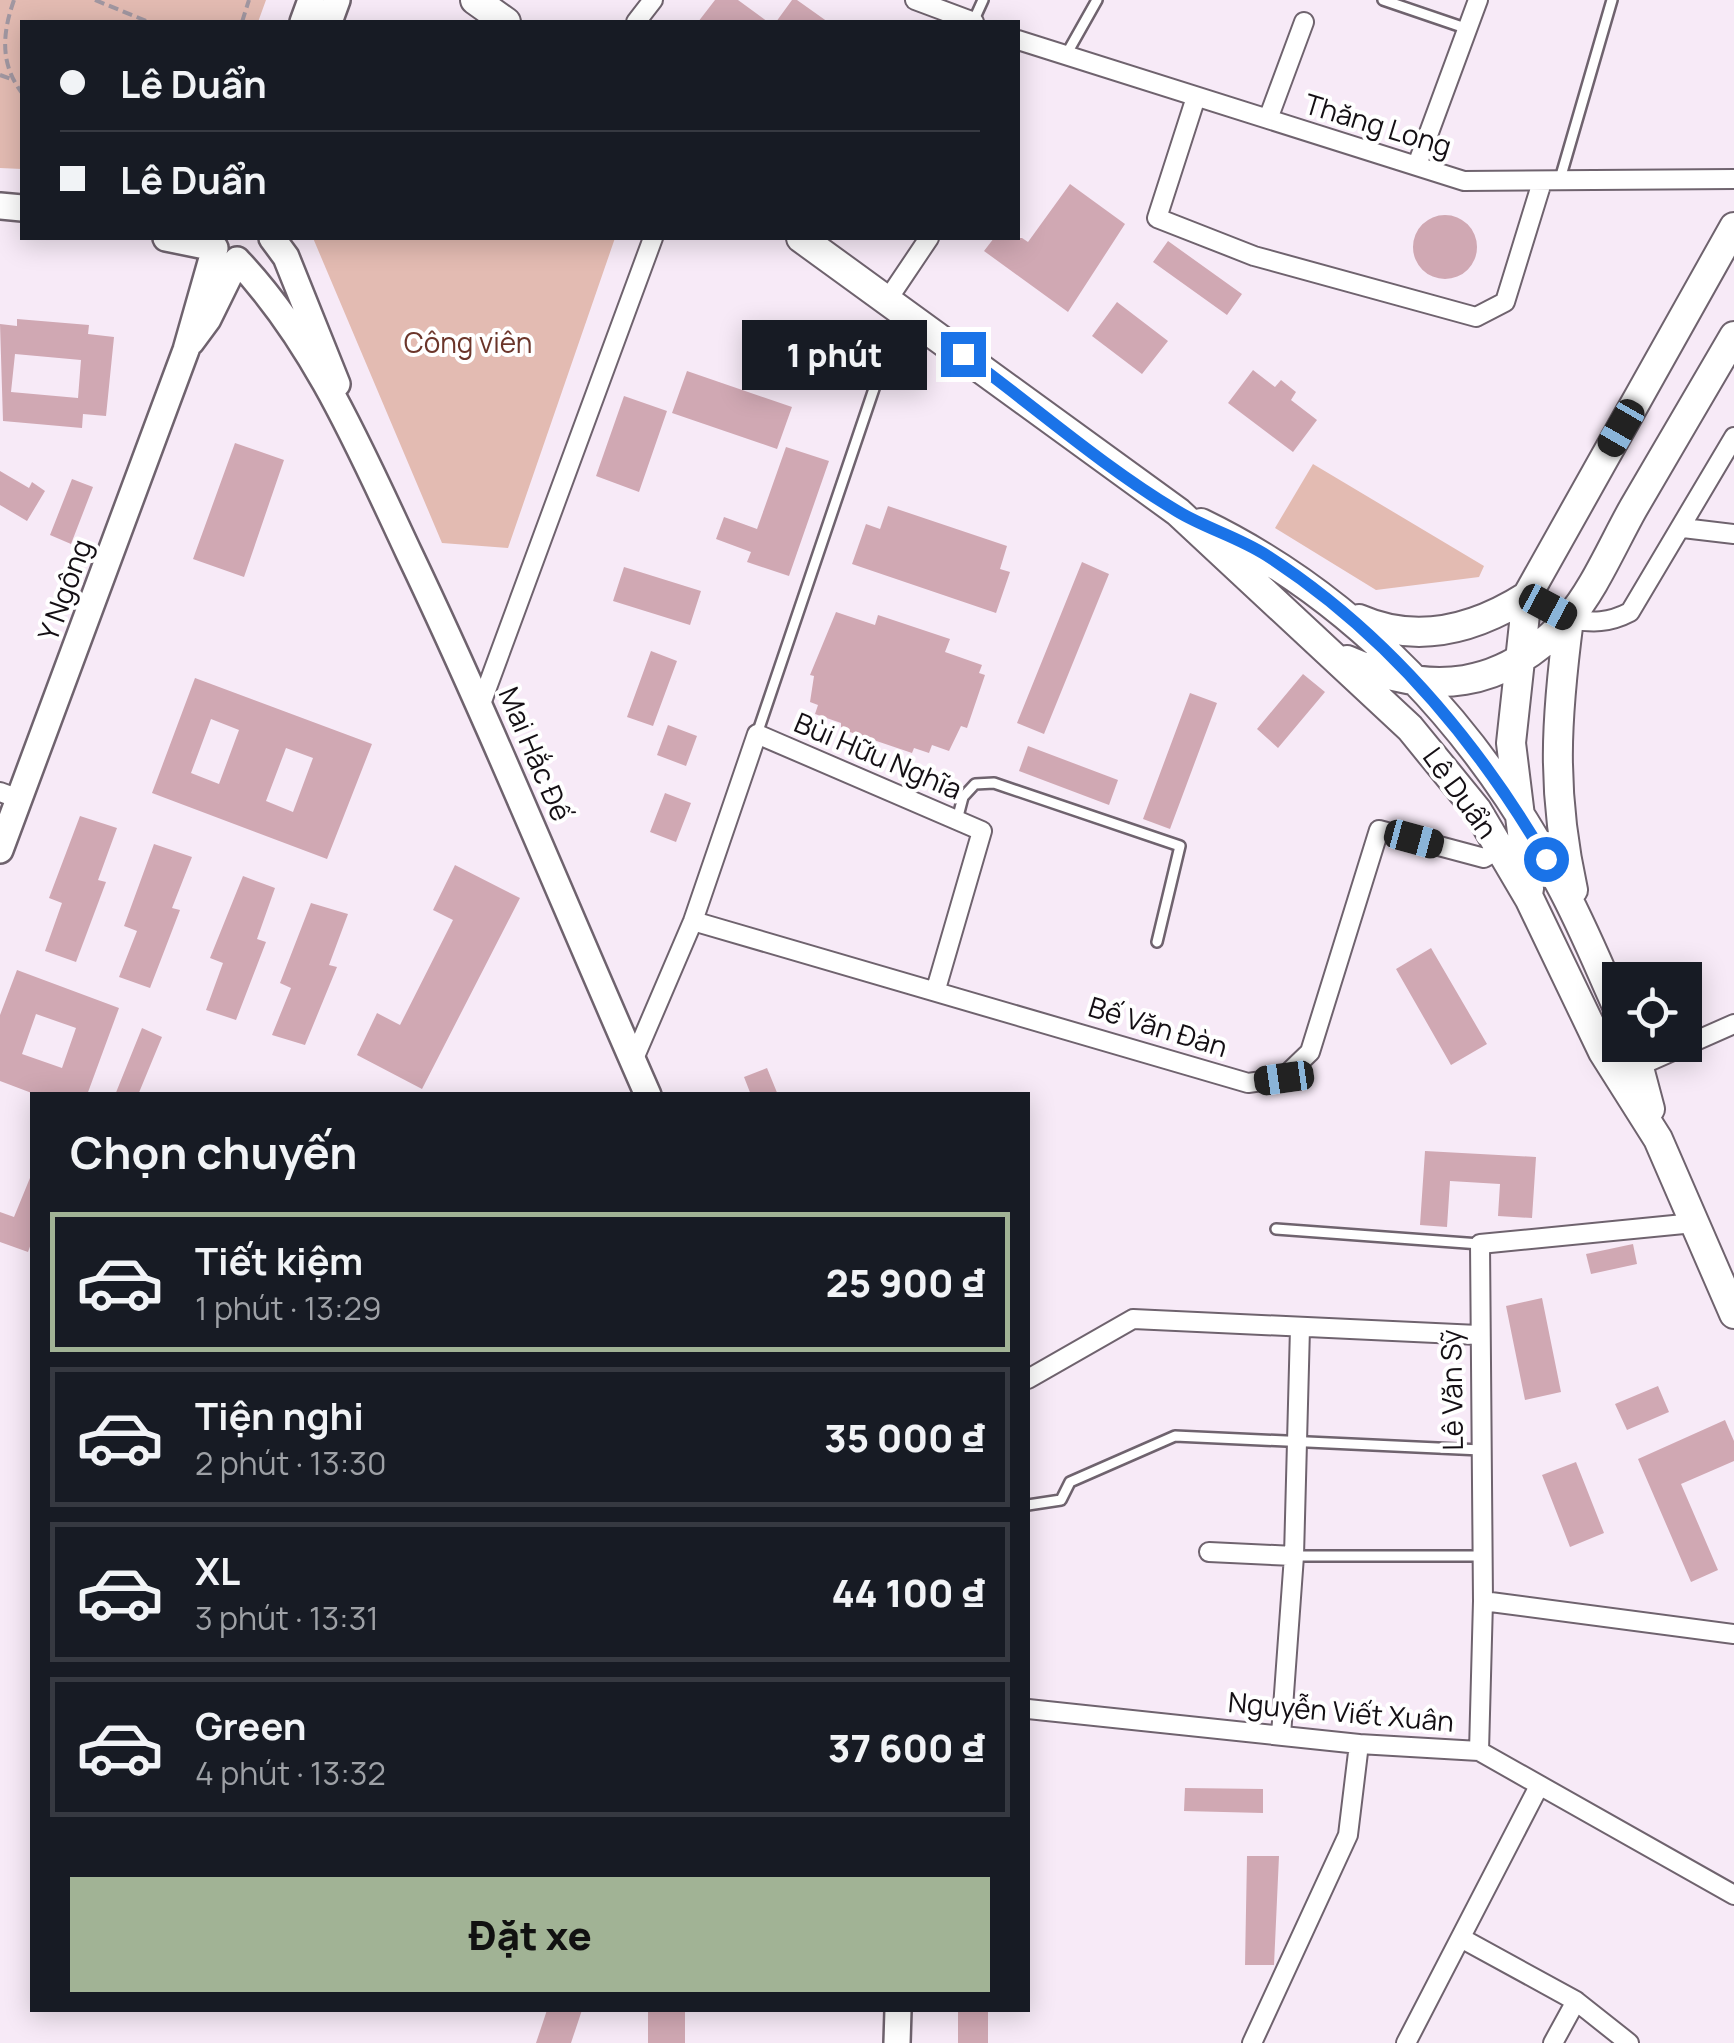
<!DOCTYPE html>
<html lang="vi">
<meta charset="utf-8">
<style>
body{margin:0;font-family:Manrope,sans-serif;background:#20242c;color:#f1f3f6;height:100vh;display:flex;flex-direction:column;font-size:38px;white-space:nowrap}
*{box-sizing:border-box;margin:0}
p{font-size:32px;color:#9ea1a6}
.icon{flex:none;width:55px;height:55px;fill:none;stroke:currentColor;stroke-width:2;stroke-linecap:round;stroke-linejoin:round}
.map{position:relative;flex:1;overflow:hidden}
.details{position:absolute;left:30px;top:1092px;width:1000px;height:920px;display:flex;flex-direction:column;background:#171b24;border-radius:0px;box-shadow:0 5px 25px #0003}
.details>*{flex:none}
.hud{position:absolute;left:20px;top:20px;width:1000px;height:220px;border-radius:0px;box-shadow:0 5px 25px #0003;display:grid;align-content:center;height:220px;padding:0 40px;background:#171b24}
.fabs{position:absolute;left:1602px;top:962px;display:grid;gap:20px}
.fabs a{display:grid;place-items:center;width:100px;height:100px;border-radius:0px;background:#171b24;box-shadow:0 5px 25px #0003;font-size:50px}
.end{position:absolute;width:45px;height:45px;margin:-22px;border:12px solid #1a73e8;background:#fff;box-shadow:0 0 0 5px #fff}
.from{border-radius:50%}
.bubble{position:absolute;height:70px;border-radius:0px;background:#171b24;box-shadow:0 5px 25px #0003;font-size:32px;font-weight:800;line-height:70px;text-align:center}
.car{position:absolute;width:30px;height:60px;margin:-30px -15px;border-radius:12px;box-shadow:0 0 8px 2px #0007;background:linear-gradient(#222 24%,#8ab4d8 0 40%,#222 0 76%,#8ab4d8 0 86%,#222 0)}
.hud b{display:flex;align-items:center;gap:35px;height:95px;font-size:38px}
.hud b+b{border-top:2px solid #363941}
.hud i{width:25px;height:25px;background:#f1f3f6}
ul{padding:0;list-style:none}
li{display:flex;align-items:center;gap:30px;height:140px;margin:0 20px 15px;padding:0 20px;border:5px solid #363941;border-radius:0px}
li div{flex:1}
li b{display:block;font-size:38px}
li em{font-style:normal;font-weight:800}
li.active{border-color:#a1b395}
li>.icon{width:90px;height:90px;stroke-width:1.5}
h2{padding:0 40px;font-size:45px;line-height:120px}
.action{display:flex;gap:20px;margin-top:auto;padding:20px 40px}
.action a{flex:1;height:115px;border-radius:0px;background:#a1b395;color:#111;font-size:40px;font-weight:800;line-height:115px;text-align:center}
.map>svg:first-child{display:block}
.green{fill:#e3bbb2}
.building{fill:#d0a8b3;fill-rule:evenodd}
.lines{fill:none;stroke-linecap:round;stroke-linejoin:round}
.lane-casing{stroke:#6f636e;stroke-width:14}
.street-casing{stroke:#6f636e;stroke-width:22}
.secondary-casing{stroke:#6f636e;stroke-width:30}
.primary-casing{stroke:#6f636e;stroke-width:32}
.path{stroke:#a197a1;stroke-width:4;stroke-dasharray:10 5;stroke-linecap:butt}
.lane{stroke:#fff;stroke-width:9}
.street{stroke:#fff;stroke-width:18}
.secondary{stroke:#fff;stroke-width:25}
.primary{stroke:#fff;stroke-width:28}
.route{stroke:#1a73e8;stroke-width:12}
.labels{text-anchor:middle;stroke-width:8;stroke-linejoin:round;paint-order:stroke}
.street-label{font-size:28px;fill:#140f14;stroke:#fff}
.park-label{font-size:28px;fill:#6b352a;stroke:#fff}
</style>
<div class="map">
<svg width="1734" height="2043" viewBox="0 0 1734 2043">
<rect width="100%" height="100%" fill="#f7eaf7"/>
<path class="green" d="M 0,0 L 266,0 L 258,22 L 22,22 L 22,169 L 0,168 Z
M 313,238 L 615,238 L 508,548 L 442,543 Z
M 1313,464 L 1484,566 L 1479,577 L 1376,590 L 1275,528 Z"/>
<path class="building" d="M 715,0 L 738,0 L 768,22 L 698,22 Z
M 792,0 L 797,0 L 828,22 L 776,22 Z
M 1070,184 L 1125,224 L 1068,312 L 984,251 L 994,238 L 1022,238 L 1028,242 Z
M1413 247a32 32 0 1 1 64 0a32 32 0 1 1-64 0Z
M 1168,241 L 1242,294 L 1227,315 L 1153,262 Z
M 1117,302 L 1168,341 L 1142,374 L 1092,336 Z
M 17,319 L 89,325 L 88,334 L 114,337 L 106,416 L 83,414 L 82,428 L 3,421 L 0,324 L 17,326 ZM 15,354 L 81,360 L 78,398 L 11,392 Z
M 1253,370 L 1275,387 L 1281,380 L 1296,392 L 1291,400 L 1317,420 L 1293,452 L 1228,403 Z
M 687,371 L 792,407 L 777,449 L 672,413 Z
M 624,396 L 667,411 L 639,492 L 596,476 Z
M 235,443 L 284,460 L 244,577 L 193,559 Z
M 786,447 L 829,461 L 789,576 L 747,562 L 751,552 L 716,539 L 724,517 L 757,529 Z
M 0,471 L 29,488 L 32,482 L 45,491 L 27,521 L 0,505 Z
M 72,479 L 93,487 L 71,544 L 50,535 Z
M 888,506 L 1007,546 L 1000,569 L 1010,572 L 996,613 L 852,564 L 866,524 L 880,529 Z
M 1082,562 L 1109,574 L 1044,734 L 1017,723 Z
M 624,567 L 701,591 L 690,625 L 613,601 Z
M 836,612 L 875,625 L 878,615 L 950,639 L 945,652 L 982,665 L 979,673 L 985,675 L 967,728 L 961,726 L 949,751 L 932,745 L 929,753 L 914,748 L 912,753 L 841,729 L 841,723 L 815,714 L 818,705 L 810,702 L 814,676 L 810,675 Z
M 651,651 L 677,661 L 653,726 L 627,717 Z
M 1303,674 L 1325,692 L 1278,748 L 1257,729 Z
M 195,678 L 372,744 L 327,859 L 152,793 ZM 211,719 L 239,730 L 219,784 L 191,773 ZM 286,748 L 313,758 L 293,812 L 266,801 Z
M 1190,693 L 1217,703 L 1170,829 L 1143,819 Z
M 668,725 L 697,736 L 686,766 L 657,755 Z
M 1028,746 L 1118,780 L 1109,805 L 1019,771 Z
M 665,793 L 691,803 L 676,842 L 650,832 Z
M 80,816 L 117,828 L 98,880 L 106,882 L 76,962 L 45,951 L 62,903 L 49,898 Z
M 154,844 L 192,857 L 172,908 L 180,910 L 150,988 L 119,977 L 137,931 L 124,926 Z
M 455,865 L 520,898 L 422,1089 L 357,1055 L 377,1013 L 400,1025 L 453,920 L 433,910 Z
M 243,876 L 275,888 L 257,939 L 266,942 L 236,1020 L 206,1010 L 223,963 L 210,958 Z
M 311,903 L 348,914 L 329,965 L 337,967 L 305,1045 L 272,1035 L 291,988 L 280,983 Z
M 1431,948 L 1487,1044 L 1451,1065 L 1396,969 Z
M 17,970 L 119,1008 L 87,1095 L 37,1095 L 0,1081 L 0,1015 ZM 36,1014 L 76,1028 L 62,1068 L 22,1054 Z
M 142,1028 L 162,1037 L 138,1095 L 115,1095 Z
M 767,1068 L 778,1095 L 751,1095 L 744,1077 Z
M 1425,1151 L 1536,1157 L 1532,1218 L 1498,1216 L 1500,1184 L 1450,1181 L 1447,1227 L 1420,1225 Z
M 32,1173 L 32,1241 L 28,1252 L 0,1242 L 0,1212 L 14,1217 Z
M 1633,1244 L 1637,1264 L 1591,1274 L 1586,1254 Z
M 1542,1298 L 1561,1392 L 1525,1400 L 1506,1306 Z
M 1658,1386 L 1669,1412 L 1627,1430 L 1615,1404 Z
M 1725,1420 L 1734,1441 L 1734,1461 L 1681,1484 L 1718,1570 L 1691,1582 L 1638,1459 Z
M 1576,1462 L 1604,1533 L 1570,1547 L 1542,1475 Z
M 1185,1788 L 1263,1789 L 1263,1813 L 1184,1811 Z
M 1247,1856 L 1279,1856 L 1274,1965 L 1245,1965 Z
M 547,2010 L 582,2010 L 571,2043 L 536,2043 Z
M 648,2010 L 685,2010 L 685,2043 L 648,2043 Z
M 958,2010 L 988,2010 L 988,2043 L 958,2043 Z"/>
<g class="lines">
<defs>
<path id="lane" d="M 1383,0 L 1468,29
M 973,22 L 983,0
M 1066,55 L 1097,0
M 1560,179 L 1612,0
M 757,734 L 899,315
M 957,820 L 963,797 L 975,784 L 994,783 L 1180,846 L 1157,942
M 1276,1229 L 1480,1244
M 1028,1505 L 1061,1500 L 1070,1482 L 1175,1436 L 1481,1450
M 1294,1556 L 1481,1556"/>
<path id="street" d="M 915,0 L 974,22
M 636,22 L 653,0
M 1018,40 L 1464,181 L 1734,179
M 1196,97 L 1157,218 L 1254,256 L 1476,317 L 1505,302 L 1542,182
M 1268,119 L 1304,22
M 1417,165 L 1478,0
M 888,299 L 929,238
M 1683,528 L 1734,534
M 1569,619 C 1593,623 1609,623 1630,612 L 1734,437
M 481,704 L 653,238
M 0,792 L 19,799
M 693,921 L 1248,1083 L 1283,1078 L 1310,1052 L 1379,830 L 1484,858 L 1500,849
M 633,1061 L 693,921 L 757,734 L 982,831 L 936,989
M 1639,1066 L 1734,1024
M 1028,1379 L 1133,1319 L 1478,1335
M 1209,1552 L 1294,1556
M 1483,1601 L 1734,1634
M 1028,1709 L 1359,1744 L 1479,1751 L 1734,1895
M 1281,1735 L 1294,1556 L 1300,1328
M 1479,1751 L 1483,1601 L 1480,1244 L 1694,1223
M 1461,1938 L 1576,2001 L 1553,2043
M 1576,2001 L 1629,2043
M 1252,2043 L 1348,1835 L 1359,1744
M 1406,2043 L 1539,1786"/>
<path id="secondary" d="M 303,22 L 311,0
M 329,22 L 337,0
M 0,206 L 22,208
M 166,238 L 215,248
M 272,238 L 286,257 L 337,384
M 237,260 C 315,342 361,451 409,553 C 494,731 568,914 648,1095
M 191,342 L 208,319 L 237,260
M 0,850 L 186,350 L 215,248
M 897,2043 L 898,2010"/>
<path id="primary" d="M 475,0 L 506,22
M 801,238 L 1178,512 L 1410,728 L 1477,810 L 1530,900 L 1603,1052 L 1658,1139 L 1734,1314
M 1201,523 C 1358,599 1478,729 1559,882 C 1582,924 1600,969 1620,1013
M 1359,619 C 1418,645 1475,629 1527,596
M 1569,619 C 1556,718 1551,790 1573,890
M 1347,660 C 1431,697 1503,690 1568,619 C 1593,592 1615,540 1634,507 C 1667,450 1701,393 1734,336
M 1529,889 L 1511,743 L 1527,596 L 1734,227
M 1633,1045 L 1650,1109"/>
</defs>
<use href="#lane" class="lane-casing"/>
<use href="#street" class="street-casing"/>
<use href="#secondary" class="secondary-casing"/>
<use href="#primary" class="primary-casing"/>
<path class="path" d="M 14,0 C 2,34 0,64 22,93
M 95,0 L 149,22
M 242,22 L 249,0
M 0,75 L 11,79"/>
<use href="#lane" class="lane"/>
<use href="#street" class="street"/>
<use href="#secondary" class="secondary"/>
<use href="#primary" class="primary"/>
</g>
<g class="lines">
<path class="route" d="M 963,354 C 1034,406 1102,466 1177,511 C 1205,528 1238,537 1266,555 C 1384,631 1475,738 1546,859"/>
</g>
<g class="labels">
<g class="street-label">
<text transform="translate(1378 125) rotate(17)" y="10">Thăng Long</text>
<text transform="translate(65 590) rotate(-70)" y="10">Y Ngông</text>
<text transform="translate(535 754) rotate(67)" y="10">Mai Hắc Đế</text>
<text transform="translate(878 756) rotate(23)" y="10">Bùi Hữu Nghĩa</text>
<text transform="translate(1460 793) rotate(54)" y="10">Lê Duẩn</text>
<text transform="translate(1158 1027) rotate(17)" y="10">Bế Văn Đàn</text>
<text transform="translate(1452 1390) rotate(-91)" y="10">Lê Văn Sỹ</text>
<text transform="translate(1341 1712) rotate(5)" y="10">Nguyễn Viết Xuân</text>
</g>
<g class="park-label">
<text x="468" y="353">Công viên</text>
</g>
</g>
</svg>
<div class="fabs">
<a><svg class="icon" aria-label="locate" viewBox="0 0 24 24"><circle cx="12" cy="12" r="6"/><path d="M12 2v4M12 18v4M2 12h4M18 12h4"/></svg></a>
</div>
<i class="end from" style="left:1546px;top:859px"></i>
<i class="end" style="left:963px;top:354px"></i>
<div class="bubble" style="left:742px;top:320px;width:185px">1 phút</div>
<i class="car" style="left:1621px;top:428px;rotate:210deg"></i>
<i class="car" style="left:1548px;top:607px;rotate:118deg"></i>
<i class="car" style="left:1414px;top:839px;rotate:105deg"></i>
<i class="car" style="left:1284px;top:1078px;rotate:262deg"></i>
<div class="hud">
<b><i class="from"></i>Lê Duẩn</b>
<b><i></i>Lê Duẩn</b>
</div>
<section class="details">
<h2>Chọn chuyến</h2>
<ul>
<li class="active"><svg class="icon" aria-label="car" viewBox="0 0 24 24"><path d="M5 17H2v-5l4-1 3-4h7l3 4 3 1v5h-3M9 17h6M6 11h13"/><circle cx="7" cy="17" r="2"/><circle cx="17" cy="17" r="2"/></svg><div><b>Tiết kiệm</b><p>1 phút · 13:29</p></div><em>25 900 ₫</em></li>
<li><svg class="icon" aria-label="car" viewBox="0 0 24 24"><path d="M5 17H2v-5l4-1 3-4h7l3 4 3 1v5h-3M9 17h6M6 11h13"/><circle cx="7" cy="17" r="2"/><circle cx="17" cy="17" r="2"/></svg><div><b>Tiện nghi</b><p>2 phút · 13:30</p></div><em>35 000 ₫</em></li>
<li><svg class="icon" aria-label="car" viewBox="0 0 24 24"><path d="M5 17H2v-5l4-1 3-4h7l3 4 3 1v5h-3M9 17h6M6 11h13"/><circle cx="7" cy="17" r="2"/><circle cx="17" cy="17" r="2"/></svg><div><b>XL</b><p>3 phút · 13:31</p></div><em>44 100 ₫</em></li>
<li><svg class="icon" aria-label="car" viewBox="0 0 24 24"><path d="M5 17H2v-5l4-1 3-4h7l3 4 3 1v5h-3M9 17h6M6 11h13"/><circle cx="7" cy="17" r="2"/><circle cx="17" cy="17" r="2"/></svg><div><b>Green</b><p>4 phút · 13:32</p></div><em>37 600 ₫</em></li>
</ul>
<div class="action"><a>Đặt xe</a></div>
</section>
</div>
